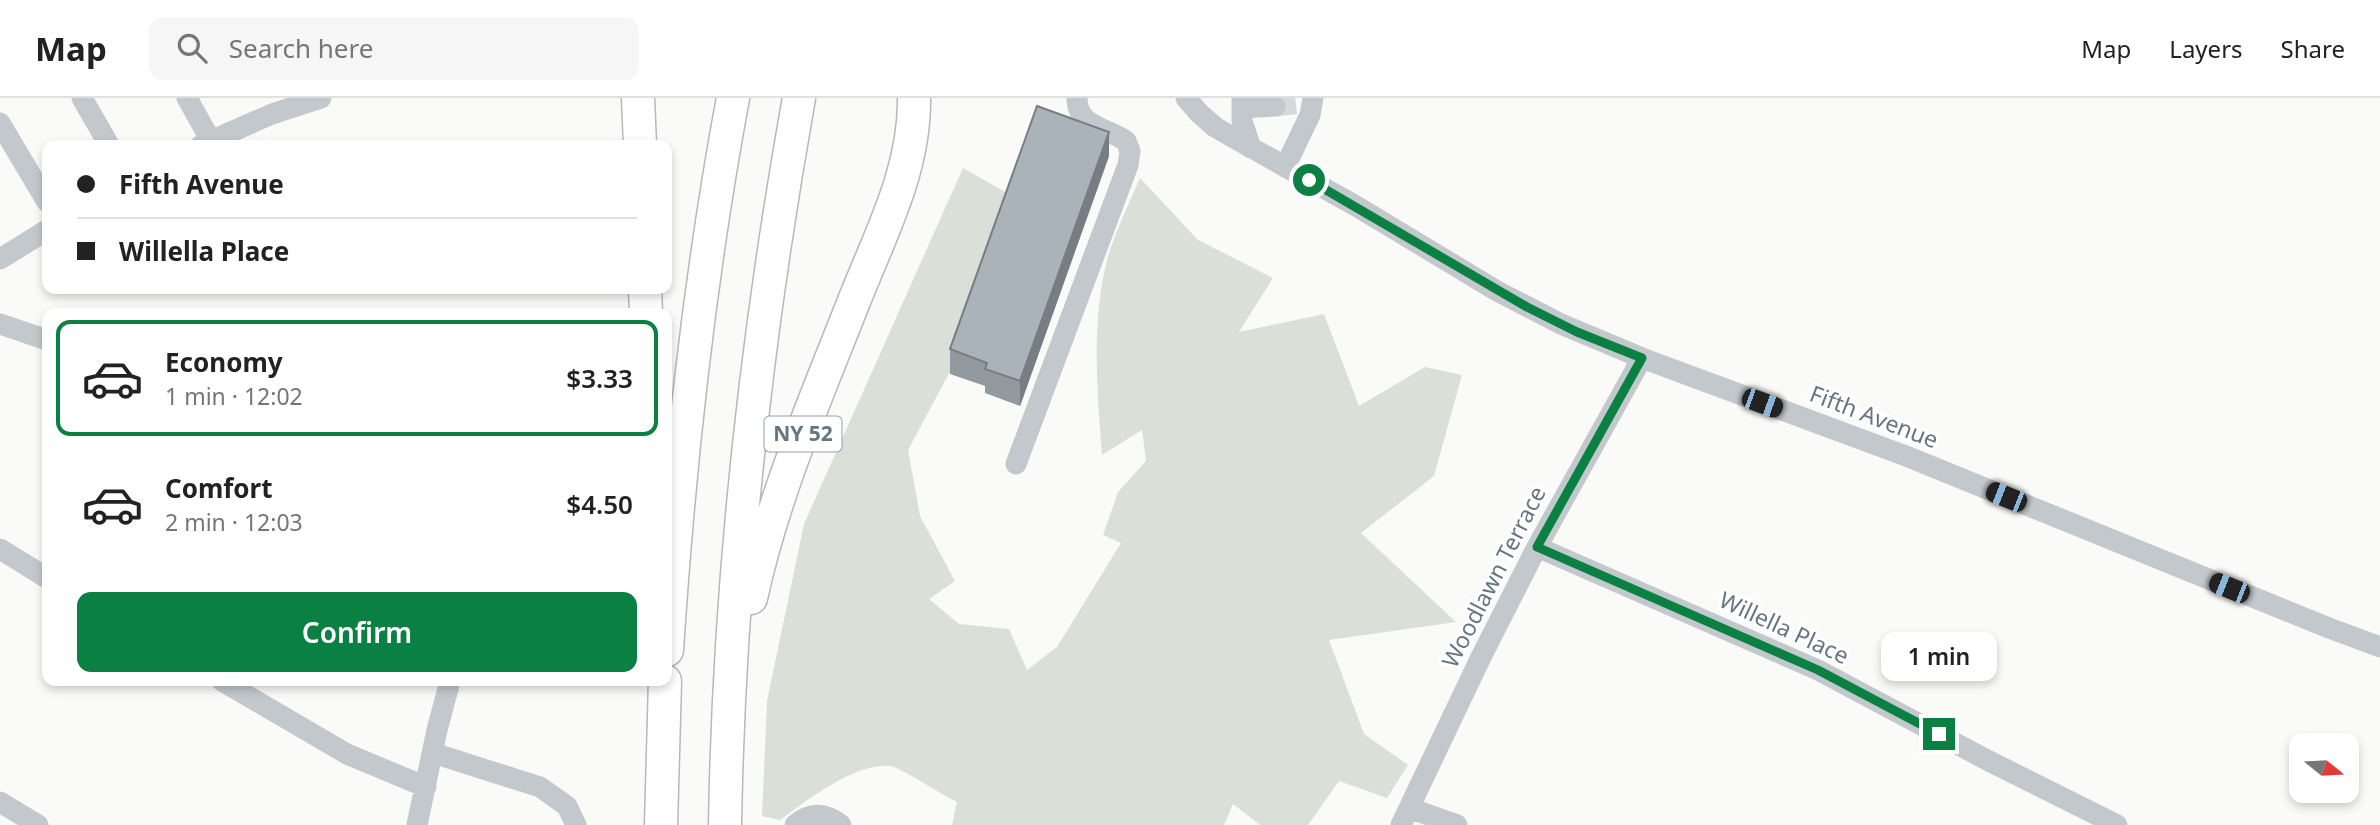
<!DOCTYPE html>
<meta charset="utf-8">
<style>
body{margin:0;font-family:"Noto Sans",sans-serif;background:#f6f6f6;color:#222;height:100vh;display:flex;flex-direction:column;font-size:26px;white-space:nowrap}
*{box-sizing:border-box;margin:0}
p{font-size:23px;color:#767676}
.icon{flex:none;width:38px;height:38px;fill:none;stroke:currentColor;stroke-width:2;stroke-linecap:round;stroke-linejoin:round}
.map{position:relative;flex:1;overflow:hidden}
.drawer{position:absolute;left:42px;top:210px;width:630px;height:378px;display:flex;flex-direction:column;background:#fff;border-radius:14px;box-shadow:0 4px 10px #0003}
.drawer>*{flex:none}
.top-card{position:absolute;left:42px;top:42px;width:630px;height:154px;border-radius:14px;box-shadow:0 4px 10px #0003;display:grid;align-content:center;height:154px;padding:0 35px;background:#fff}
.needle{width:46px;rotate:108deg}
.tools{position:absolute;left:2289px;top:635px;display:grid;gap:14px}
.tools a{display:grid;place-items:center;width:70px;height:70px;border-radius:14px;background:#fff;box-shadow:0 4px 10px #0003;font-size:35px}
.end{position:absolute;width:32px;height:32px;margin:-16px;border:9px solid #0b8043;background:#fff;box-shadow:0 0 0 4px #fff}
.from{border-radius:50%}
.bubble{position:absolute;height:49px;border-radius:14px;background:#fff;box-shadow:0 4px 10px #0003;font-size:23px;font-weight:600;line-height:49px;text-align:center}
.car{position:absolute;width:21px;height:42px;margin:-21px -10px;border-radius:9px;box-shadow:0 0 5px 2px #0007;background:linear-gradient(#222 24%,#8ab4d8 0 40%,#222 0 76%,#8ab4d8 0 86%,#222 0)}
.top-card b{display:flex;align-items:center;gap:24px;height:66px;font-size:26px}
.top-card b+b{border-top:2px solid #e0e0e0}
.top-card i{width:18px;height:18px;background:#222}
ul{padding:12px 0 0;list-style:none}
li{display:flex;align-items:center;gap:21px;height:116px;margin:0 14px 10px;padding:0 21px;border:4px solid transparent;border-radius:14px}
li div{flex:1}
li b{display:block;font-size:26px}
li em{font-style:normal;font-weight:600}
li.current{border-color:#0b8043}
li>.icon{width:63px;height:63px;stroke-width:1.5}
.cta{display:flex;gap:14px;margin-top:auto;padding:14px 35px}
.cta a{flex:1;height:80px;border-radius:14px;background:#0b8043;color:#fff;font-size:28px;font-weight:600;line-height:80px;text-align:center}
header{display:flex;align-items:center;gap:42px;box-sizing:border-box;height:98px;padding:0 35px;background:#fff;border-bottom:2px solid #e0e0e0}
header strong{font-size:33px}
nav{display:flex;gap:38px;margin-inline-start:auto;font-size:24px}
.search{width:490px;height:63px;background:#f6f6f6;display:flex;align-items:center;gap:18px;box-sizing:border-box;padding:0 24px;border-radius:14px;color:#767676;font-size:26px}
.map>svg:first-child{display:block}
.green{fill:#dadfd7}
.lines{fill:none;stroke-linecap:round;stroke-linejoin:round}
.minor-tunnel{stroke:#d5d9db;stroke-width:21;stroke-dasharray:21 10;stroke-linecap:butt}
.highway-casing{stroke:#b4b9bd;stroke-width:35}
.minor{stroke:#c3c8cc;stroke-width:21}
.highway{stroke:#fff;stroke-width:32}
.wall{fill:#929a9f}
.shaded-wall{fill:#777d82}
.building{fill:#aab3b9;stroke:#777d82;stroke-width:2}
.route{stroke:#0b8043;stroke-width:9}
.labels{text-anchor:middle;stroke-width:7;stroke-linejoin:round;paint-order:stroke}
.shield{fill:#fff;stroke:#939fa8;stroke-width:2}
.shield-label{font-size:21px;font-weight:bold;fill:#657683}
.street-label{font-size:23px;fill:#657683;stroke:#fff}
</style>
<header>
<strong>Map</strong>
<div class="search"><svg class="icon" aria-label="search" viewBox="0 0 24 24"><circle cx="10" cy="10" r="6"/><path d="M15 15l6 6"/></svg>Search here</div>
<nav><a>Map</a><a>Layers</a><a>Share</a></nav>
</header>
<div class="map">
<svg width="2380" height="727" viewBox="0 0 2380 727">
<rect width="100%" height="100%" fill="#fafaf8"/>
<path class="green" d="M 963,70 L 1014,99 L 953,268 L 908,352 L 920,418 L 955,483 L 929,501 L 959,526 L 1009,531 L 1027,572 L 1057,549 L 1121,445 L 1103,437 L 1118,394 L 1146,363 L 1142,332 L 1102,357 C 1097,290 1090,213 1111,149 C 1119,126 1130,103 1140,80 L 1198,142 L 1273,180 L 1239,234 L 1324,216 L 1359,308 L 1425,269 L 1462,277 L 1434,378 L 1361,435 L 1456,524 L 1329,542 L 1364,636 L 1408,667 L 1387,700 L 1339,683 L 1308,727 L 1260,727 L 1233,706 L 1224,727 L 952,727 L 957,704 C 944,698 900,669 890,668 C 854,665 808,702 780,722 L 762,718 L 767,603 L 804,426 Z"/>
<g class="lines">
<path class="minor-tunnel" d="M 1275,8 L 1300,5"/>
<defs>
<path id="highway" d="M 638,0 L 640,47
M 645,191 L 646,215
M 751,500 C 773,398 816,300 854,203 C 880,137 915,73 914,0
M 667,552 C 679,367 699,182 733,0
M 661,727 L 665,583
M 725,727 C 729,483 756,240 799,0"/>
</defs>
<use href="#highway" class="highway-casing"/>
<path class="minor" d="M 82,0 L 109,47
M 187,0 L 211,43
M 1186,0 L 1199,15 L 1215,29 L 1241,44 L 1356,108 L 1497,193 L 1561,226 L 1642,260 L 1906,358 L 2329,530 L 2380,549
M 1242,0 L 1242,23 L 1251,50
M 1242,10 L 1275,8
M 0,25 L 47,104
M 201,47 L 272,16 L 321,0
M 1285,69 L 1310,17 L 1313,0
M 0,161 L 47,132
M 0,226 L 47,242
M 1016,366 L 1128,67 L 1130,53 L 1126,43 C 1106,29 1077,29 1077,0
M 1537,449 L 1818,572 L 1987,662 L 2117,727
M 0,451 L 47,480
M 222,583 L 347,656 L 426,689
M 433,655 L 540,689 L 567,708 L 576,727
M 0,704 L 38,727
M 1409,710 L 1457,727
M 417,727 L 437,632 L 450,583
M 795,727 C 810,714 825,714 841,727
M 1401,727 L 1481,559 L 1537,449 L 1642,260"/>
<use href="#highway" class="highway"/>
</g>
<path class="wall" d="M 1109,58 L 1020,308 L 985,295 L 985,288 L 950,276 L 950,251 Z"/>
<path class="shaded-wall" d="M 1109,34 L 1109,58 L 1020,308 L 1020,283 Z"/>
<path class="building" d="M 1037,8 L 1109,34 L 1020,283 L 985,271 L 987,265 L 950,251 Z"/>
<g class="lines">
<path class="route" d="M 1309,82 L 1527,209 L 1577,234 L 1642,260 L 1537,449 L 1818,572 L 1939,636"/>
</g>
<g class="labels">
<rect class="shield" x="764.5" y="318.5" width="77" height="35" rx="5"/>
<g class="shield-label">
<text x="803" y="343">NY 52</text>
</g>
<g class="street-label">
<text transform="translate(1874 319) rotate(21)" y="8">Fifth Avenue</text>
<text transform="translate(1494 479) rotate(-63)" y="8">Woodlawn Terrace</text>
<text transform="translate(1784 530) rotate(25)" y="8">Willella Place</text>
</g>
</g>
</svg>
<div class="tools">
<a><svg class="needle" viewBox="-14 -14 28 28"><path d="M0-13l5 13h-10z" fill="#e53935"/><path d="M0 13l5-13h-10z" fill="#767676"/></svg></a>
</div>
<i class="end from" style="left:1309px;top:82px"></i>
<i class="end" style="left:1939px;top:636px"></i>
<div class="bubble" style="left:1881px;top:534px;width:116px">1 min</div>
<i class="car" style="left:1762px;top:305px;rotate:110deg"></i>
<i class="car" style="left:2006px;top:399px;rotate:292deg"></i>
<i class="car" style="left:2229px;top:490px;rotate:292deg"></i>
<div class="top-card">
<b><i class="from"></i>Fifth Avenue</b>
<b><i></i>Willella Place</b>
</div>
<section class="drawer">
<ul>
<li class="current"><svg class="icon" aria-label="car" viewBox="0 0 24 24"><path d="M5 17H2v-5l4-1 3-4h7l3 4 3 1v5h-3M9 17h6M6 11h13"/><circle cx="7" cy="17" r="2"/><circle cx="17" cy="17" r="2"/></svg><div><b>Economy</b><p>1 min · 12:02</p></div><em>$3.33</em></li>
<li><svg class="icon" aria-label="car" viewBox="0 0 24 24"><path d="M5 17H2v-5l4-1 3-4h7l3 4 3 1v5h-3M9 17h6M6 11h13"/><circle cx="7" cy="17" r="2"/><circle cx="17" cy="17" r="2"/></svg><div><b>Comfort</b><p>2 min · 12:03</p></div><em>$4.50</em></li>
</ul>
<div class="cta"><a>Confirm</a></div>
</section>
</div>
